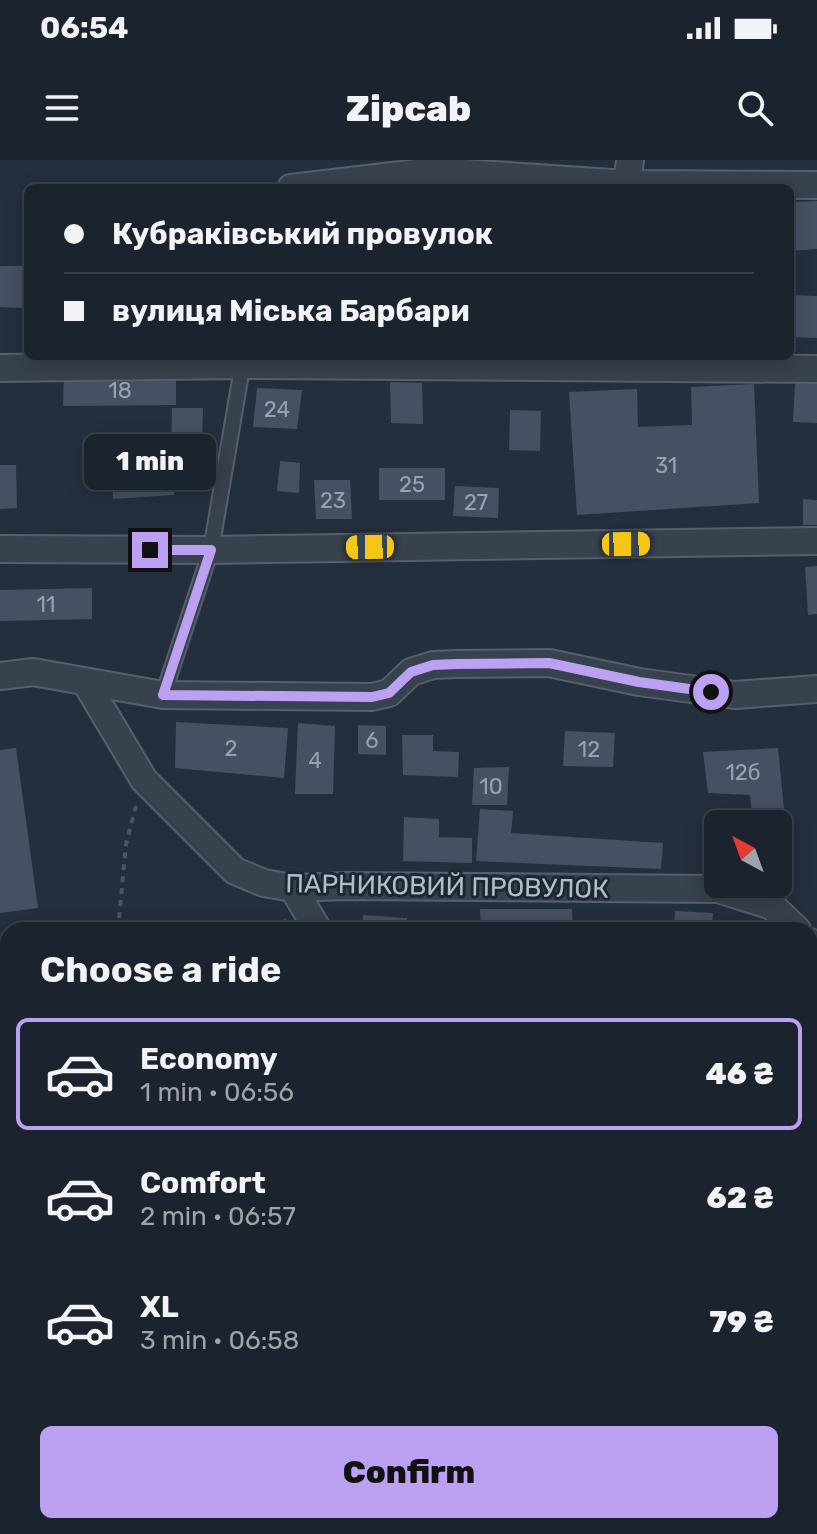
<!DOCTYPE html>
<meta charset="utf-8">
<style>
body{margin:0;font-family:Rubik,sans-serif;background:#242b36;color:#f1f3f6;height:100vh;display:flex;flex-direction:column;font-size:30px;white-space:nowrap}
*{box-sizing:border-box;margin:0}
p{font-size:26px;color:#a0a4aa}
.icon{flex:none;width:44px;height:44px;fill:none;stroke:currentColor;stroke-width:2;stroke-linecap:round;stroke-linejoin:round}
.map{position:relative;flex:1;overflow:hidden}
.drawer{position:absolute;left:0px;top:762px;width:818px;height:612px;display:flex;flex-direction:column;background:#1b232e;border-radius:24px 24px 0 0;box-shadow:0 4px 20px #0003,0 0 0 2px #39404a}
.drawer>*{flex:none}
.banner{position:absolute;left:24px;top:24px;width:770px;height:176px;border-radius:12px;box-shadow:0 4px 20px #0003,0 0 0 2px #39404a;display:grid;align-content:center;height:176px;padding:0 40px;background:#1b232e}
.needle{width:52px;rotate:319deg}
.tools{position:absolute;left:704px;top:650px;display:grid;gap:16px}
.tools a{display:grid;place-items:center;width:88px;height:88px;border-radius:12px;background:#1b232e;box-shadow:0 4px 20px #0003,0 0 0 2px #39404a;font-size:40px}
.end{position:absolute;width:36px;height:36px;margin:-18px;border:10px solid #bca0f2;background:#111;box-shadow:0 0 0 4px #111}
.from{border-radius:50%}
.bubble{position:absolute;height:56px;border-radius:12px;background:#1b232e;box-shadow:0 4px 20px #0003,0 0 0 2px #39404a;font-size:26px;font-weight:800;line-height:56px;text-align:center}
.car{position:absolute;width:24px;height:48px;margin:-24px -12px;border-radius:10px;box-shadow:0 0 6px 2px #0007;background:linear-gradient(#f5c518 24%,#345 0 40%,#f5c518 0 76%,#345 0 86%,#f5c518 0)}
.banner b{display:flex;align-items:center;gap:28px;height:76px;font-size:30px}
.banner b+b{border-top:2px solid #39404a}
.banner i{width:20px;height:20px;background:#f1f3f6}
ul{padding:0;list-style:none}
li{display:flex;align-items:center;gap:24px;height:112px;margin:0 16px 12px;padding:0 24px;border:4px solid transparent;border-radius:12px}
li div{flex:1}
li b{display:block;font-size:30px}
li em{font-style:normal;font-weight:800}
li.active{border-color:#bca0f2}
li>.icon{width:72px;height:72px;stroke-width:1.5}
h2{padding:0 40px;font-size:36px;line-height:96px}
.button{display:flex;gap:16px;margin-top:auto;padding:16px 40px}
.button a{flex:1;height:92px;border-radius:12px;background:#bca0f2;color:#111;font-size:32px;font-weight:800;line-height:92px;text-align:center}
.status{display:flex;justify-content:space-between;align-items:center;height:56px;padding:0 40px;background:#1b232e;direction:ltr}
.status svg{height:22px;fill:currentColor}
header{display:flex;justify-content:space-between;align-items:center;height:104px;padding:0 40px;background:#1b232e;font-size:36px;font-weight:800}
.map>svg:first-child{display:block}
.building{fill:#455162}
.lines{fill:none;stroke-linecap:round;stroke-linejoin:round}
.service-casing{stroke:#565f6c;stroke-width:18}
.minor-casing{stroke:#565f6c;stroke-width:30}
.path{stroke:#44595c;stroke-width:4;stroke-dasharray:6 6;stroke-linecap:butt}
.service{stroke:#38414e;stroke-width:14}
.minor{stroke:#38414e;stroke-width:26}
.route{stroke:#bca0f2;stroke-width:10}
.labels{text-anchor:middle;stroke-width:6;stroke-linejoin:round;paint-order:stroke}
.number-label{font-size:22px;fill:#98a1af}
.street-label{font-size:26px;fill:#b4bcc9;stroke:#1d2633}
</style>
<div class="status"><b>06:54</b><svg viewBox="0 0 49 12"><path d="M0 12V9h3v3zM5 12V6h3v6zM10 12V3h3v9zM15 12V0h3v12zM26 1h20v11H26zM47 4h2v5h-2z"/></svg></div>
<header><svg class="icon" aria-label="menu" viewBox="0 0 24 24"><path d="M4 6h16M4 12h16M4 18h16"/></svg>Zipcab<svg class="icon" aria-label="search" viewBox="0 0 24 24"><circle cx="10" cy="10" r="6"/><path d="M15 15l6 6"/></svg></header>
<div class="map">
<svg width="817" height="1374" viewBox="0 0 817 1374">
<rect width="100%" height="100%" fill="#242f3e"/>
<path class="building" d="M 817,41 L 817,89 L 790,91 L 790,42 Z
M 0,106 L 26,106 L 26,148 L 0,147 Z
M 790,135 L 817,136 L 817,178 L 790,177 Z
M 176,214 L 176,245 L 63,246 L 64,216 Z
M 390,222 L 422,223 L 423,264 L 391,263 Z
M 795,223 L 817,224 L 817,263 L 793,262 Z
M 754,224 L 759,343 L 577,355 L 569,232 L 637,229 L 638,267 L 692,265 L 691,227 Z
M 257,228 L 302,230 L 297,269 L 253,267 Z
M 172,248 L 203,248 L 202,289 L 171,288 Z
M 510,250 L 541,251 L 540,291 L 509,290 Z
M 280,301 L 300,303 L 299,333 L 277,331 Z
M 0,305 L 16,305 L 17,348 L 0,349 Z
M 173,306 L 174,335 L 113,339 L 112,309 Z
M 379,308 L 445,308 L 445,340 L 379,340 Z
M 314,320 L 350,320 L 352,359 L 316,359 Z
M 455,326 L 499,328 L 498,358 L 453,356 Z
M 803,339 L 817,340 L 817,365 L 803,365 Z
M 817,406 L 817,454 L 808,455 L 805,407 Z
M 92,428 L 92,459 L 0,461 L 0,430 Z
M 176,562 L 288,568 L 284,618 L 175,608 Z
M 298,563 L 335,566 L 333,634 L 295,634 Z
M 358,565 L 386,566 L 386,595 L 358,594 Z
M 565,571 L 615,573 L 613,607 L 563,606 Z
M 402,575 L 433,575 L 433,591 L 459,592 L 458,617 L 403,615 Z
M 16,588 L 38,748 L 0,753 L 0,590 Z
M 778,588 L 786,668 L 778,668 L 778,664 L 753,664 L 750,635 L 708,633 L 703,592 Z
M 509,607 L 507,645 L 472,645 L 474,608 Z
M 480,649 L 513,651 L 511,673 L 663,683 L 661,709 L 476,701 Z
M 404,657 L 439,659 L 439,677 L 472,678 L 472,703 L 403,701 Z
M 480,749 L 572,749 L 573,770 L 481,770 Z
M 675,751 L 713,753 L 712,770 L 674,770 Z
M 363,755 L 407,758 L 406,770 L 362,770 Z
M 8,909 L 8,950 L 0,951 L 0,910 Z
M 8,1152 L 8,1246 L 0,1233 L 0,1157 Z
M 0,1328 L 8,1339 L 8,1356 L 0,1361 Z
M 307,1366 L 358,1366 L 365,1374 L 314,1374 Z
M 579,1366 L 633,1366 L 640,1374 L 586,1374 Z"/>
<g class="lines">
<defs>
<path id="service" d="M 163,535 L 211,390 L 243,202"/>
<path id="minor" d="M 627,24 L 630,0
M 291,28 L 434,11 L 627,24 L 817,25
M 0,208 L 242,205 L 817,209
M 0,389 L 211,390 L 817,381
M 0,516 L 33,512 L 163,535 L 372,537 L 389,533 L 411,512 L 433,505 L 457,504 L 549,503 L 639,522 L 735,535 L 817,529
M 85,521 L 144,620 L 235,711 L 264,723 L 293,728 L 347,726 L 718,729 L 772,746 L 797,770
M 293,728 L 318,770
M 810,782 L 817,789
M 810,844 L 817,839
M 0,1078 L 8,1089
M 0,1286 L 8,1296
M 61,1366 L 67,1374
M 141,1374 L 146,1366"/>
</defs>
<use href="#service" class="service-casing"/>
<use href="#minor" class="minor-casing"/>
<path class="path" d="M 118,770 L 126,684 L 136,646
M 276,770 L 286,760
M 0,994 L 8,992
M 810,1345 L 817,1345
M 798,1366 L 814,1374"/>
<use href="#service" class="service"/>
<use href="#minor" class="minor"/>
</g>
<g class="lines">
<path class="route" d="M 150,390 L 211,390 L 163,535 L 372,537 L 389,533 L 411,512 L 433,505 L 457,504 L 549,503 L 639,522 L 711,532"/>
</g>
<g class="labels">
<g class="number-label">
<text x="120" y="238">18</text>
<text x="277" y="257">24</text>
<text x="666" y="313">31</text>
<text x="412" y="332">25</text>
<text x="333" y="348">23</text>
<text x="476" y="350">27</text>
<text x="46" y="452">11</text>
<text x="372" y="588">6</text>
<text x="231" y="596">2</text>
<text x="589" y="597">12</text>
<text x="315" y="608">4</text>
<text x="743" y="620">12б</text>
<text x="491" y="634">10</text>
</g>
<g class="street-label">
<text transform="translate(447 726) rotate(1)" y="9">ПАРНИКОВИЙ ПРОВУЛОК</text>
</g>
</g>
</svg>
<div class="tools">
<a><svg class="needle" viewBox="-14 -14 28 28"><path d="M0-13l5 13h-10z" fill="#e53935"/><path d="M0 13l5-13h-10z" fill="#a0a4aa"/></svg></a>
</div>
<i class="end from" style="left:711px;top:532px"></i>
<i class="end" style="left:150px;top:390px"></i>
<div class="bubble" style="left:84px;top:274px;width:132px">1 min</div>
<i class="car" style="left:626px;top:384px;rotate:89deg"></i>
<i class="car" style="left:370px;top:387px;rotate:269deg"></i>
<div class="banner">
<b><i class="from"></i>Кубраківський провулок</b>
<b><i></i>вулиця Міська Барбари</b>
</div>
<section class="drawer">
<h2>Choose a ride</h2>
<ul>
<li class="active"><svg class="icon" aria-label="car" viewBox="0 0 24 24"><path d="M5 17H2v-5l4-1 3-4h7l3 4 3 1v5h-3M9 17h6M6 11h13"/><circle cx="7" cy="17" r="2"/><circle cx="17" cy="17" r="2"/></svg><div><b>Economy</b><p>1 min · 06:56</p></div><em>46 ₴</em></li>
<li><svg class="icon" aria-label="car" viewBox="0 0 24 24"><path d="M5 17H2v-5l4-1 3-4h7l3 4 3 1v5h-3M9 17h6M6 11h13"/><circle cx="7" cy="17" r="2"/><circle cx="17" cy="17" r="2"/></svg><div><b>Comfort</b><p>2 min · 06:57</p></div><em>62 ₴</em></li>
<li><svg class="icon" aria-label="car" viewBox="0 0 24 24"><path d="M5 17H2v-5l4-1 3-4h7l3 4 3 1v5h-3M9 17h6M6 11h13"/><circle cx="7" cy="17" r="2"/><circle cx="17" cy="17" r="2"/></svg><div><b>XL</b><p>3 min · 06:58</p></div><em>79 ₴</em></li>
</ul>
<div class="button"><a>Confirm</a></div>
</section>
</div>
